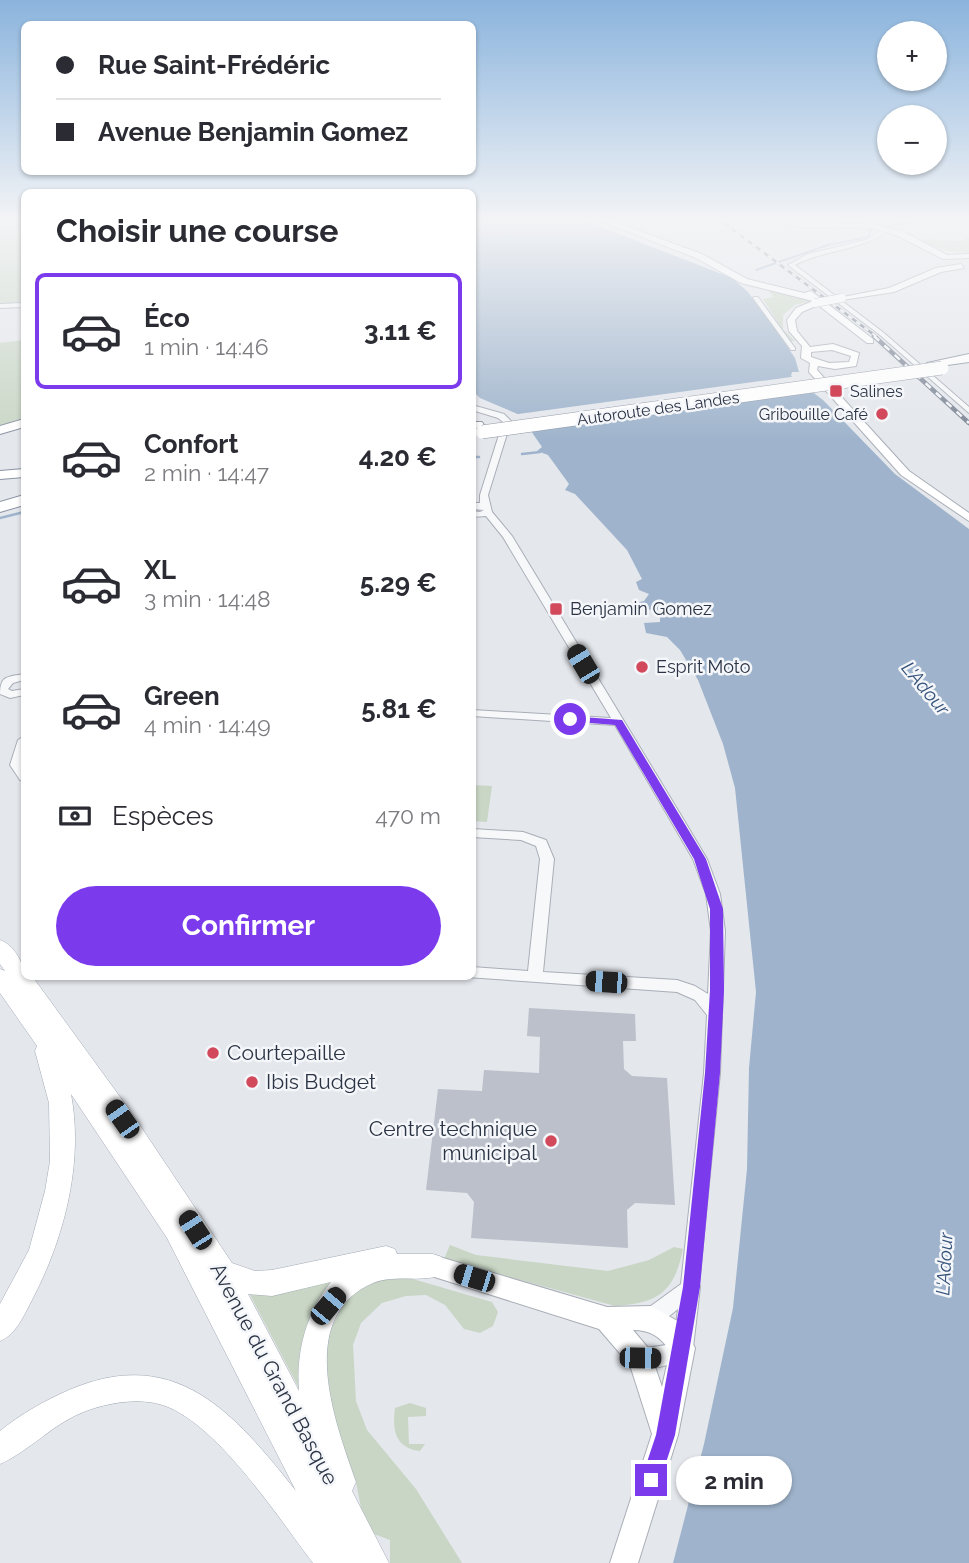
<!DOCTYPE html>
<html lang="fr">
<meta charset="utf-8">
<style>
body{margin:0;font-family:Raleway,sans-serif;background:#f7f7f7;color:#2b2b33;height:100vh;display:flex;flex-direction:column;font-size:26px;white-space:nowrap}
*{box-sizing:border-box;margin:0}
p{font-size:23px;color:#7c7c81}
.icon{flex:none;width:38px;height:38px;fill:none;stroke:currentColor;stroke-width:2;stroke-linecap:round;stroke-linejoin:round}
.map{position:relative;flex:1;overflow:hidden}
.sheet{position:absolute;left:21px;top:189px;width:455px;height:791px;display:flex;flex-direction:column;background:#fff;border-radius:10px;box-shadow:0 2px 5px #0004}
.sheet>*{flex:none}
.banner{position:absolute;left:21px;top:21px;width:455px;height:154px;border-radius:10px;box-shadow:0 2px 5px #0004;display:grid;align-content:center;height:154px;padding:0 35px;background:#fff}
.buttons{position:absolute;left:877px;top:21px;display:grid;gap:14px}
.buttons a{display:grid;place-items:center;width:70px;height:70px;border-radius:50%;background:#fff;box-shadow:0 2px 5px #0004;font-size:35px}
.end{position:absolute;width:32px;height:32px;margin:-16px;border:9px solid #7c3aed;background:#fff;box-shadow:0 0 0 4px #fff}
.from{border-radius:50%}
.bubble{position:absolute;height:49px;border-radius:24px;background:#fff;box-shadow:0 2px 5px #0004;font-size:23px;font-weight:700;line-height:49px;text-align:center}
.car{position:absolute;width:21px;height:42px;margin:-21px -10px;border-radius:9px;box-shadow:0 0 5px 2px #0007;background:linear-gradient(#222 24%,#8ab4d8 0 40%,#222 0 76%,#8ab4d8 0 86%,#222 0)}
.banner b{display:flex;align-items:center;gap:24px;height:66px;font-size:26px}
.banner b+b{border-top:2px solid #e1e1e2}
.banner i{width:18px;height:18px;background:#2b2b33}
ul{padding:0;list-style:none}
li{display:flex;align-items:center;gap:21px;height:116px;margin:0 14px 10px;padding:0 21px;border:4px solid transparent;border-radius:10px}
li div{flex:1}
li b{display:block;font-size:26px}
li em{font-style:normal;font-weight:700}
li.active{border-color:#7c3aed}
li>.icon{width:63px;height:63px;stroke-width:1.5}
h2{padding:0 35px;font-size:32px;line-height:84px}
.pay{display:flex;align-items:center;gap:18px;height:77px;padding:0 35px;font-size:26px}
.pay p{margin-inline-start:auto}
.primary-button{display:flex;gap:14px;margin-top:auto;padding:14px 35px}
.primary-button a{flex:1;height:80px;border-radius:42px;background:#7c3aed;color:#fff;font-size:28px;font-weight:700;line-height:80px;text-align:center}
.map>svg:first-child{display:block}
.green{fill:#c9d6c5}
.water{fill:#9fb4cc}
.pier{fill:#e4e7ec}
.lines{fill:none;stroke-linecap:round;stroke-linejoin:round}
.stream-far1{stroke:#9fb4cc;stroke-width:2}
.stream{stroke:#9fb4cc;stroke-width:2.5}
.building{fill:#bbc0ca}
.street-casing{stroke:#a9aeb7;stroke-width:2}
.secondary-casing{stroke:#a9aeb7;stroke-width:2}
.primary-casing{stroke:#a3abb8;stroke-width:1}
.highway-casing{stroke:#8b94a3;stroke-width:2}
.street{fill:#f7f8fa;fill-rule:evenodd}
.secondary{fill:#fff;fill-rule:evenodd}
.primary{fill:#fff;fill-rule:evenodd}
.highway{fill:#fff;fill-rule:evenodd}
.rail-far1-casing{stroke:#7d8696;stroke-width:2.5}
.rail-casing{stroke:#7d8696;stroke-width:4.5}
.rail-far1{stroke:#f4f6f9;stroke-width:2;stroke-dasharray:5;stroke-linecap:butt}
.rail{stroke:#f4f6f9;stroke-width:2.5;stroke-dasharray:7;stroke-linecap:butt}
.secondary-bridge-casing{stroke:#a9aeb7;stroke-width:9;stroke-linecap:butt}
.highway-bridge-casing{stroke:#8b94a3;stroke-width:14;stroke-linecap:butt}
.secondary-bridge{stroke:#fff;stroke-width:8}
.highway-bridge{stroke:#fff;stroke-width:13}
.route{fill:#7c3aed}
.poi-dot{fill:#d1495b;stroke:#f4f6f9;stroke-width:2.5}
.labels{text-anchor:middle;stroke-width:5;stroke-linejoin:round;paint-order:stroke}
.far-poi-label{font-size:16px;fill:#2b3445;stroke:#f4f6f9;text-anchor:start}
.far-street-label{font-size:16px;fill:#2b3445;stroke:#f4f6f9}
.poi-label{font-size:18px;fill:#2b3445;stroke:#f4f6f9;text-anchor:start}
.water-label{font-size:19px;font-style:italic;fill:#34527a;stroke:#f4f6f9}
.near-poi-label{font-size:21px;fill:#2b3445;stroke:#f4f6f9;text-anchor:start}
.near-street-label{font-size:21px;fill:#2b3445;stroke:#f4f6f9}
</style>
<div class="map">
<svg width="969" height="1563" viewBox="0 0 969 1563">
<rect width="100%" height="100%" fill="#e4e7ec"/>
<path class="green" d="M 0,220 L 24,220 L 24,287 L 20,304 L 0,304 Z
M 969,237 L 969,253 L 947,251 L 922,242 L 923,239 L 960,241 Z
M 761,286 L 814,300 L 795,305 L 783,315 L 783,329 L 795,341 L 790,341 L 763,299 L 774,297 L 766,288 L 758,287 Z
M 24,340 L 24,419 L 0,427 L 0,343 Z
M 472,785 L 492,786 L 487,822 L 473,821 Z
M 450,1245 L 476,1255 L 608,1271 L 649,1260 L 674,1247 L 683,1249 C 674,1292 659,1303 615,1306 L 444,1259 Z
M 340,1274 L 303,1396 L 248,1291 Z
M 376,1277 L 406,1277 L 492,1302 L 498,1312 L 493,1326 L 480,1333 L 464,1329 L 445,1305 L 426,1295 L 406,1296 L 382,1303 L 361,1323 L 353,1345 L 356,1401 L 367,1430 L 416,1489 L 462,1563 L 390,1563 L 390,1540 L 374,1534 L 361,1508 L 356,1482 L 341,1462 L 324,1376 L 330,1331 L 349,1293 Z
M 410,1403 L 426,1408 L 426,1416 L 408,1417 L 409,1444 L 425,1444 L 420,1451 C 395,1448 392,1430 395,1408 Z"/>
<path class="water" d="M 472,220 L 583,220 L 732,278 L 748,292 L 776,330 L 795,358 L 799,372 L 792,372 L 791,376 L 823,400 L 895,474 L 969,529 L 969,1563 L 673,1563 L 704,1444 L 733,1308 L 747,1169 L 749,1068 L 756,992 L 735,788 L 723,744 L 698,680 L 680,650 L 667,637 L 646,633 L 644,623 L 660,622 L 660,616 L 652,610 L 630,607 L 630,604 L 644,601 L 649,594 L 639,590 L 636,582 L 642,579 L 627,550 L 575,494 L 565,490 L 569,484 L 548,455 L 537,451 L 542,447 L 520,415 L 480,398 L 473,391 Z"/>
<path class="pier" d="M 798,376 L 817,390 L 526,431 L 518,418 L 511,415 Z"/>
<g class="lines">
<path class="stream-far1" d="M 756,270 L 828,245 L 869,237 L 871,228 L 931,220"/>
<path class="stream" d="M 522,454 L 540,452
M 472,457 L 479,457
M 0,518 L 24,512"/>
</g>
<path class="building" d="M 529,1008 L 635,1014 L 636,1041 L 623,1041 L 624,1069 L 632,1076 L 667,1078 L 675,1205 L 635,1203 L 627,1210 L 628,1248 L 471,1238 L 474,1202 L 467,1193 L 426,1190 L 438,1089 L 482,1091 L 484,1070 L 539,1073 L 540,1037 L 527,1036 Z"/>
<g class="lines">
<defs>
<path id="street" d="M 768,220 L 800,223 L 872,224 L 875,226 L 872,228 L 800,227 Z
M 884,229 L 889,230 C 862,251 825,249 795,265 L 884,333 L 969,407 L 969,413 L 880,335 L 788,265 L 808,254 L 866,240 Z
M 754,297 L 758,297 L 795,348 L 795,350 L 791,350 L 753,298 Z
M 24,303 L 24,307 L 0,308 L 0,304 Z
M 472,405 L 504,414 L 511,421 L 488,495 L 492,512 L 512,536 L 682,817 L 707,859 L 720,894 L 725,931 L 720,1073 L 699,1284 L 700,1287 L 693,1348 L 690,1355 C 672,1364 653,1373 633,1365 L 630,1358 L 633,1351 C 647,1345 660,1349 674,1342 L 678,1309 L 658,1325 L 651,1327 L 644,1325 L 642,1318 L 644,1311 L 681,1284 L 704,1073 L 707,1015 L 695,1000 L 677,992 L 467,977 L 472,976 L 472,967 L 528,971 L 540,859 L 536,846 L 521,840 L 472,837 L 472,829 L 523,832 L 546,840 L 554,859 L 543,972 L 677,980 L 695,986 L 708,994 L 711,931 L 706,894 L 693,859 L 615,725 L 472,716 L 472,710 L 611,718 L 503,537 L 486,516 L 472,517 L 472,511 L 480,512 L 484,510 L 472,509 L 472,503 L 480,503 L 480,495 L 503,422 L 498,418 L 472,410 Z
M 24,674 L 24,680 L 13,683 L 8,689 L 12,691 L 24,689 L 24,695 L 10,698 L 0,694 C 0,675 8,677 24,674 Z
M 24,736 L 24,757 L 22,765 L 24,769 L 24,781 L 20,780 L 10,765 L 18,740 Z"/>
<path id="secondary" d="M 598,220 L 609,220 L 702,254 L 747,279 L 804,293 L 811,291 L 873,339 L 873,343 L 867,343 L 818,305 L 802,312 L 795,320 L 797,331 L 810,347 L 833,344 L 859,353 L 856,366 L 835,369 L 818,366 L 817,370 L 909,471 L 969,513 L 969,521 L 901,475 L 809,372 L 810,363 L 801,358 L 802,346 L 789,331 L 787,320 L 796,308 L 813,301 L 741,283 L 696,258 ZM 832,350 L 851,356 L 849,362 L 829,363 L 811,357 L 811,352 Z
M 866,220 L 873,220 L 875,225 L 904,232 L 947,255 L 969,254 L 969,258 L 943,259 L 898,236 L 870,227 Z
M 961,264 L 964,268 L 941,272 L 894,292 L 842,300 L 838,298 L 889,288 L 936,268 Z
M 433,1255 L 607,1307 L 651,1306 L 681,1323 L 695,1348 L 678,1435 L 638,1563 L 610,1563 L 652,1434 L 630,1365 L 599,1329 L 425,1274 L 421,1266 L 425,1258 ZM 633,1330 C 650,1330 660,1336 670,1351 L 662,1387 L 649,1349 Z"/>
<path id="primary" d="M 0,940 C 14,945 24,963 24,976 L 32,976 L 131,1112 L 232,1263 L 255,1271 L 272,1270 L 386,1246 L 395,1249 L 397,1254 L 433,1254 L 442,1257 L 446,1266 L 442,1275 C 420,1283 396,1274 373,1283 C 294,1317 336,1425 356,1482 L 352,1491 L 389,1563 L 313,1563 C 279,1519 214,1418 159,1404 C 136,1398 108,1403 86,1411 C 53,1423 30,1451 0,1464 L 0,1431 C 21,1414 44,1401 69,1390 C 176,1344 234,1413 296,1491 L 167,1238 L 71,1094 C 84,1163 64,1239 32,1300 C 24,1315 16,1335 0,1341 L 0,1304 L 29,1250 L 45,1191 L 50,1161 L 49,1103 L 35,1051 L 37,1046 L 0,993 L 0,969 L 5,971 L 0,964 ZM 331,1282 C 306,1313 296,1352 299,1391 L 248,1294 L 272,1296 Z"/>
<path id="highway" d="M 969,354 L 969,362 L 933,367 L 927,363 Z
M 24,419 L 24,427 L 0,434 L 0,426 Z
M 472,422 L 482,422 L 484,425 L 472,430 Z
M 24,469 L 24,477 L 0,479 L 0,471 Z
M 24,495 L 24,505 L 0,512 L 0,502 Z"/>
</defs>
<use href="#street" class="street-casing"/>
<use href="#secondary" class="secondary-casing"/>
<use href="#primary" class="primary-casing"/>
<use href="#highway" class="highway-casing"/>
<use href="#street" class="street"/>
<use href="#secondary" class="secondary"/>
<use href="#primary" class="primary"/>
<use href="#highway" class="highway"/>
<defs>
<path id="rail-far1" d="M 720,220 L 877,337"/>
<path id="rail" d="M 874,336 L 969,423"/>
</defs>
<use href="#rail-far1" class="rail-far1-casing"/>
<use href="#rail" class="rail-casing"/>
<use href="#rail-far1" class="rail-far1"/>
<use href="#rail" class="rail"/>
<defs>
<path id="secondary-bridge" d="M 815,303 L 842,298"/>
<path id="highway-bridge" d="M 482,432 L 942,368"/>
</defs>
<use href="#secondary-bridge" class="secondary-bridge-casing"/>
<use href="#highway-bridge" class="highway-bridge-casing"/>
<use href="#secondary-bridge" class="secondary-bridge"/>
<use href="#highway-bridge" class="highway-bridge"/>
</g>
<linearGradient id="sky" x2="0" y2="1"><stop stop-color="#8bb4dd"/><stop offset="0.5" stop-color="#f3f4f6"/><stop offset="1" stop-color="#f3f4f6" stop-opacity="0"/></linearGradient>
<rect width="969" height="439" fill="url(#sky)"/>
<path class="route" d="M 570,716 L 622,720 L 706,859 L 723,909 L 724,990 L 720,1073 L 700,1287 L 675,1435 L 658,1487 L 651,1490 L 644,1487 L 641,1480 L 656,1435 L 683,1287 L 705,1073 L 710,990 L 710,909 L 694,859 L 615,725 L 566,721 L 566,717 Z"/>
<g class="poi-dot">
<rect x="829" y="384" width="14" height="14" rx="3.5"/>
<circle cx="882" cy="414" r="7"/>
<rect x="549" y="602" width="14" height="14" rx="3.5"/>
<circle cx="642" cy="667" r="7"/>
<circle cx="213" cy="1053" r="7"/>
<circle cx="252" cy="1082" r="7"/>
<circle cx="551" cy="1141" r="7"/>
</g>
<g class="labels">
<g class="far-poi-label">
<text x="850" y="397">Salines</text>
<text x="868" y="420" text-anchor="end">Gribouille Café</text>
</g>
<g class="far-street-label">
<text transform="translate(658 408) rotate(-8)" y="6">Autoroute des Landes</text>
</g>
<g class="poi-label">
<text x="570" y="615">Benjamin Gomez</text>
<text x="656" y="673">Esprit Moto</text>
</g>
<g class="water-label">
<text transform="translate(926 688) rotate(50)" y="7">L'Adour</text>
<text transform="translate(944 1264) rotate(-87)" y="7">L'Adour</text>
</g>
<g class="near-poi-label">
<text x="227" y="1060">Courtepaille</text>
<text x="266" y="1089">Ibis Budget</text>
<text x="537" y="1136" text-anchor="end">Centre technique<tspan x="537" dy="24">municipal</tspan></text>
</g>
<g class="near-street-label">
<text transform="translate(274 1374) rotate(62)" y="7">Avenue du Grand Basque</text>
</g>
</g>
</svg>
<div class="buttons">
<a>+</a>
<a>−</a>
</div>
<i class="end from" style="left:570px;top:719px"></i>
<i class="end" style="left:651px;top:1480px"></i>
<div class="bubble" style="left:676px;top:1456px;width:116px">2 min</div>
<i class="car" style="left:583px;top:664px;rotate:329deg"></i>
<i class="car" style="left:606px;top:982px;rotate:274deg"></i>
<i class="car" style="left:122px;top:1119px;rotate:325deg"></i>
<i class="car" style="left:195px;top:1230px;rotate:327deg"></i>
<i class="car" style="left:474px;top:1278px;rotate:287deg"></i>
<i class="car" style="left:328px;top:1306px;rotate:40deg"></i>
<i class="car" style="left:640px;top:1358px;rotate:91deg"></i>
<div class="banner">
<b><i class="from"></i>Rue Saint-Frédéric</b>
<b><i></i>Avenue Benjamin Gomez</b>
</div>
<section class="sheet">
<h2>Choisir une course</h2>
<ul>
<li class="active"><svg class="icon" aria-label="car" viewBox="0 0 24 24"><path d="M5 17H2v-5l4-1 3-4h7l3 4 3 1v5h-3M9 17h6M6 11h13"/><circle cx="7" cy="17" r="2"/><circle cx="17" cy="17" r="2"/></svg><div><b>Éco</b><p>1 min · 14:46</p></div><em>3.11 €</em></li>
<li><svg class="icon" aria-label="car" viewBox="0 0 24 24"><path d="M5 17H2v-5l4-1 3-4h7l3 4 3 1v5h-3M9 17h6M6 11h13"/><circle cx="7" cy="17" r="2"/><circle cx="17" cy="17" r="2"/></svg><div><b>Confort</b><p>2 min · 14:47</p></div><em>4.20 €</em></li>
<li><svg class="icon" aria-label="car" viewBox="0 0 24 24"><path d="M5 17H2v-5l4-1 3-4h7l3 4 3 1v5h-3M9 17h6M6 11h13"/><circle cx="7" cy="17" r="2"/><circle cx="17" cy="17" r="2"/></svg><div><b>XL</b><p>3 min · 14:48</p></div><em>5.29 €</em></li>
<li><svg class="icon" aria-label="car" viewBox="0 0 24 24"><path d="M5 17H2v-5l4-1 3-4h7l3 4 3 1v5h-3M9 17h6M6 11h13"/><circle cx="7" cy="17" r="2"/><circle cx="17" cy="17" r="2"/></svg><div><b>Green</b><p>4 min · 14:49</p></div><em>5.81 €</em></li>
</ul>
<div class="pay"><svg class="icon" aria-label="cash" viewBox="0 0 24 24"><path d="M3 7h18v10H3z"/><circle cx="12" cy="12" r="2"/></svg>Espèces<p>470 m</p></div>
<div class="primary-button"><a>Confirmer</a></div>
</section>
</div>
